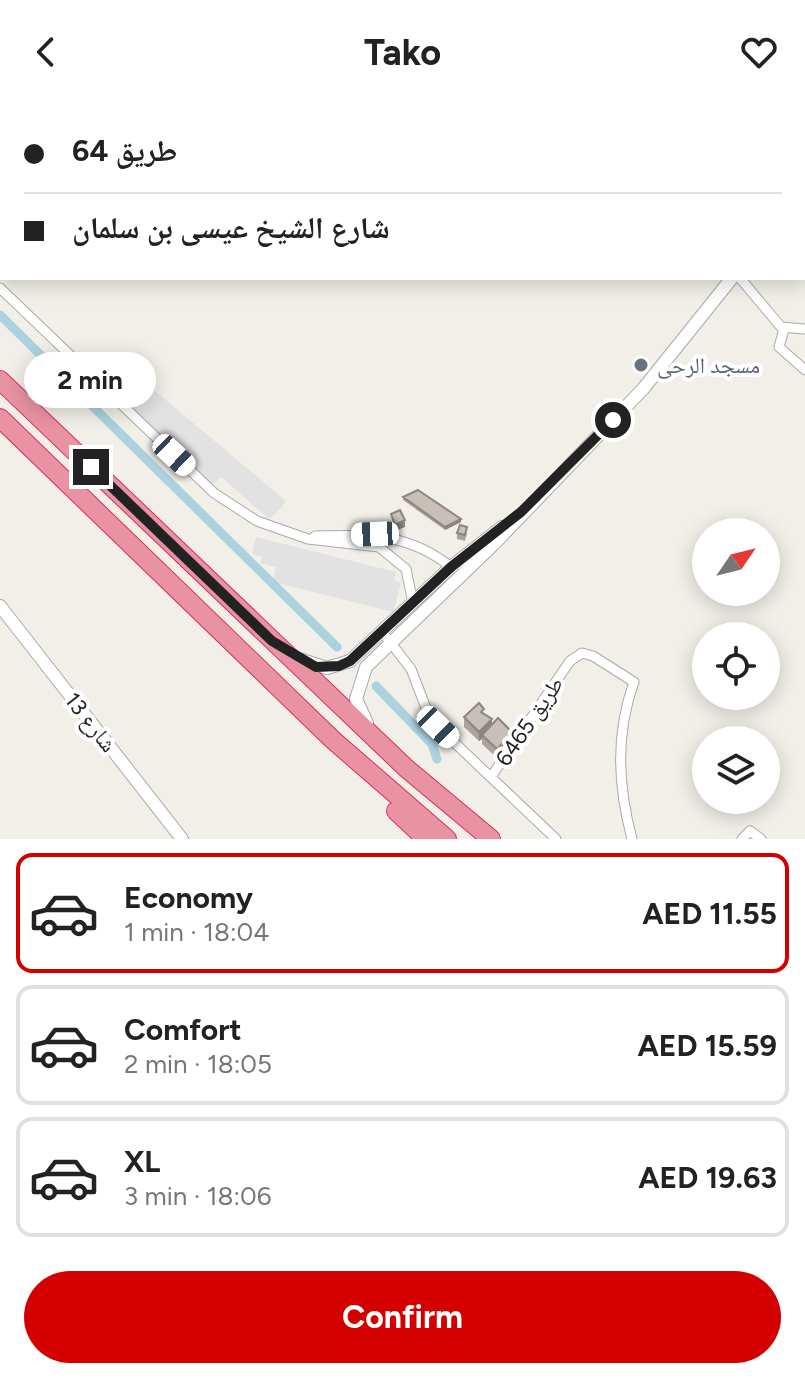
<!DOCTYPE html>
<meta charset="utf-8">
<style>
body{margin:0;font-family:Figtree,"Noto Naskh Arabic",sans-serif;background:#f6f6f6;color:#222;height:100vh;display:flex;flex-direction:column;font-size:30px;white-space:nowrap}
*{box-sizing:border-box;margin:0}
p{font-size:26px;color:#767676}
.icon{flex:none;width:44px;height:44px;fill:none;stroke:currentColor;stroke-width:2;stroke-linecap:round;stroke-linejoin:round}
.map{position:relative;height:735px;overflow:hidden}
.side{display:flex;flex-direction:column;background:#fff;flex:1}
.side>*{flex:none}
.top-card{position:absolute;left:0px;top:0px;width:806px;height:176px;box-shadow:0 4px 20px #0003;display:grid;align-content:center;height:176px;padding:0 24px;background:#fff}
.needle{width:52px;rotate:55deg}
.buttons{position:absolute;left:692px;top:414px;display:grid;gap:16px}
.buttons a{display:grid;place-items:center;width:88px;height:88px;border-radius:50%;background:#fff;box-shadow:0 4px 20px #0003;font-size:40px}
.end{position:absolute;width:36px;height:36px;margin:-18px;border:10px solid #222;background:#fff;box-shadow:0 0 0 4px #fff}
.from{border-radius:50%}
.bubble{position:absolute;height:56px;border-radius:28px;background:#fff;box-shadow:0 4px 20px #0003;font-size:26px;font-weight:700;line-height:56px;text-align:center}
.car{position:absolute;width:24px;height:48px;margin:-24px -12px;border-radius:10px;box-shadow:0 0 6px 2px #0007;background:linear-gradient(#fff 24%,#345 0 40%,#fff 0 76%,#345 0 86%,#fff 0)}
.top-card b{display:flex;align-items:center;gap:28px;height:76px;font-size:30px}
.top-card b+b{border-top:2px solid #e0e0e0}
.top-card i{width:20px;height:20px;background:#222}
ul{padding:14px 0 0;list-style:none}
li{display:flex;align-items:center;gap:24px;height:120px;margin:0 16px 12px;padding:0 8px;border:4px solid #e0e0e0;border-radius:16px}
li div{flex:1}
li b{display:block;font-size:30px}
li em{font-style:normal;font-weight:700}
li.selected{border-color:#d40000}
li>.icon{width:72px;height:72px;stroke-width:1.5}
.cta{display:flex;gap:16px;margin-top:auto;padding:16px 24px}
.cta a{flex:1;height:92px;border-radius:48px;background:#d40000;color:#fff;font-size:32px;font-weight:700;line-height:92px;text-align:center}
header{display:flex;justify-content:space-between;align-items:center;height:104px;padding:0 24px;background:#fff;font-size:36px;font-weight:700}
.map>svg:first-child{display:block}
.parking{fill:#e2e2e2}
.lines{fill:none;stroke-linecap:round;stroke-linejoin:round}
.canal{stroke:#aad3df;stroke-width:9}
.minor-casing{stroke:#a9a9a9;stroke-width:11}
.tertiary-casing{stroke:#a9a9a9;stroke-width:14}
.motorway-casing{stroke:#dc2a67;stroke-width:20}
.minor{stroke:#fff;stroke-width:9}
.tertiary{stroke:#fff;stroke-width:12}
.motorway{stroke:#e892a2;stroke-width:18}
.wall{fill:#aba49e}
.shaded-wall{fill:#8b8681}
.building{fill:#c7bfb8;stroke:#8b8681;stroke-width:2}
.route{stroke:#222;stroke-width:10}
.worship-dot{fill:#6b7280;stroke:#fff;stroke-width:3}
.labels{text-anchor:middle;stroke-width:8;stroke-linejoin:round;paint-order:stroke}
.worship-label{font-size:22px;fill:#5b616d;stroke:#fff;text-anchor:start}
.street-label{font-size:22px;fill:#222;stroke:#fff}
</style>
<header><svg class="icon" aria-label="back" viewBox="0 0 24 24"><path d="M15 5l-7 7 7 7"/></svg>Tako<svg class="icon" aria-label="heart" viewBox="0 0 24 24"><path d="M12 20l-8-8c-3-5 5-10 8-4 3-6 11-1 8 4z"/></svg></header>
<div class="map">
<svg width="805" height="735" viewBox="0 0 805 735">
<rect width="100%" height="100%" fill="#f2efe9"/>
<path class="parking" d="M 141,275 L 286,397 L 281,404 L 269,415 L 221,373 L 210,383 L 122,296 Z
M 256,433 L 396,468 L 394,477 L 401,479 L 393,508 L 273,478 L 276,463 L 260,459 L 262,453 L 252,450 Z"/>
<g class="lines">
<path class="canal" d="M 0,211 L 337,543
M 376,582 L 432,640 L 437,655"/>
<defs>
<path id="minor" d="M 602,0 L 604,2
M 749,0 L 750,2
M 75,2 L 77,0
M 263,2 L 266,0
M 516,2 L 522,0
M 804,71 L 805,73
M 0,73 L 2,71
M 740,174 L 781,223 L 805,225
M 0,184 L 214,389 L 257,417 L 308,435 L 379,443 L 406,465 L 413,499
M 784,225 L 779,243 L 805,266
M 315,432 C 368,431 407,428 451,463
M 387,534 L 411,565 L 426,604 L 438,623 L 556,735
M 491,673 L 570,557 L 582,549 L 593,552 L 634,578 C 615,631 618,682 632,735
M 742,735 L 750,727 L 761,735"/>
<path id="tertiary" d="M 804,124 L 805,123
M 0,502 L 182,735
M 299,555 L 327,564 L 350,557 L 451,463 L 502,423
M 367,619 L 356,595 L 366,563 L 494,440 L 643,285 L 732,174"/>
<path id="motorway" d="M 0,276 L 406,664 L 491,735
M 0,314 L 333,636 L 447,735
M 396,707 L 426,735"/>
</defs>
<use href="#minor" class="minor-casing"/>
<use href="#tertiary" class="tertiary-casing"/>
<use href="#motorway" class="motorway-casing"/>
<use href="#minor" class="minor"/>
<use href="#tertiary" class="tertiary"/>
<use href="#motorway" class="motorway"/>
</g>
<path class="wall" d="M 403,393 L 461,418 L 445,426 L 403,396 Z
M 457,429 L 467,429 L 465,437 L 457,435 Z
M 484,610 L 492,621 L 513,638 L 497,654 L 482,640 L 482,635 L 479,637 L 464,623 L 464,613 Z"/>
<path class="shaded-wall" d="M 461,415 L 461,418 L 445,426 L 445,423 Z
M 405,416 L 405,423 L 395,427 L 395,421 Z
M 492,615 L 492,625 L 482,631 L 482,635 L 479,637 L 479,628 Z
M 513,629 L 513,638 L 497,654 L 497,645 Z"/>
<path class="building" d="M 418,386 L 461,415 L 445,423 L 403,393 Z
M 400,406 L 405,416 L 395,421 L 391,410 Z
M 460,421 L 467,423 L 465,431 L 457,429 Z
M 479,599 L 484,605 L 481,608 L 492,615 L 479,628 L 464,613 Z
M 498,614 L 513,629 L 497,645 L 482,631 Z"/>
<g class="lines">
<path class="route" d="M 91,363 L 272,537 L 316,563 L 339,562 L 350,557 L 451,463 L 521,408 L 613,316"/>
</g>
<circle class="worship-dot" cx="641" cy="261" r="8"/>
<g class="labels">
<g class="worship-label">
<text x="657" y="269">مسجد الرحى</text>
</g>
<g class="street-label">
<text transform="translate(529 617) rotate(-56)" y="8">طريق 6465</text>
<text transform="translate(91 618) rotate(52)" y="8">شارع 13</text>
</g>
</g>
</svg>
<div class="buttons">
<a><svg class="needle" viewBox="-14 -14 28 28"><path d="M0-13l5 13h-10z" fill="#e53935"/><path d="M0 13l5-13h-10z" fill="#767676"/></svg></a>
<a><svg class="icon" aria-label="locate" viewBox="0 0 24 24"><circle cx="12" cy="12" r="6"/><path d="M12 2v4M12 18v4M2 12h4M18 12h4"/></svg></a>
<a><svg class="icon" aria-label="layers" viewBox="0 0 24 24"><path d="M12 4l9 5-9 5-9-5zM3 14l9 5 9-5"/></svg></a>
</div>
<i class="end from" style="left:613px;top:316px"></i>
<i class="end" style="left:91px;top:363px"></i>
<div class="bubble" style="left:24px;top:248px;width:132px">2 min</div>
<i class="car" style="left:174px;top:351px;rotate:133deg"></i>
<i class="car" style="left:375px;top:430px;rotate:268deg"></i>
<i class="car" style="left:438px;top:623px;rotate:134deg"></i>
<div class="top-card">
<b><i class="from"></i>طريق 64</b>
<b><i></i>شارع الشيخ عيسى بن سلمان</b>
</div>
</div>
<section class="side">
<ul>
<li class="selected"><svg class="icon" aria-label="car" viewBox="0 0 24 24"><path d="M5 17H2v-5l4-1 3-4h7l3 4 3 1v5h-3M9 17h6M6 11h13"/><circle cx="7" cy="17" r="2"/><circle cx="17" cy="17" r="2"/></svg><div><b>Economy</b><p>1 min · 18:04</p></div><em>AED 11.55</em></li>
<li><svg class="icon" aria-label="car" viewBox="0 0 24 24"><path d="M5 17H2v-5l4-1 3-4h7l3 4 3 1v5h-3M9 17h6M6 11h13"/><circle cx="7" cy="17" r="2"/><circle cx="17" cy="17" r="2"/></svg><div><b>Comfort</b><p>2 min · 18:05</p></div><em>AED 15.59</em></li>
<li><svg class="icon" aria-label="car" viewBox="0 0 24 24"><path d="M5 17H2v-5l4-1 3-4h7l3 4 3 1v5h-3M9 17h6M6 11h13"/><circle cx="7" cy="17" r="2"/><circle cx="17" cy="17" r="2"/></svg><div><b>XL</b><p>3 min · 18:06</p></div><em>AED 19.63</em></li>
</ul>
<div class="cta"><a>Confirm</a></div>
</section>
